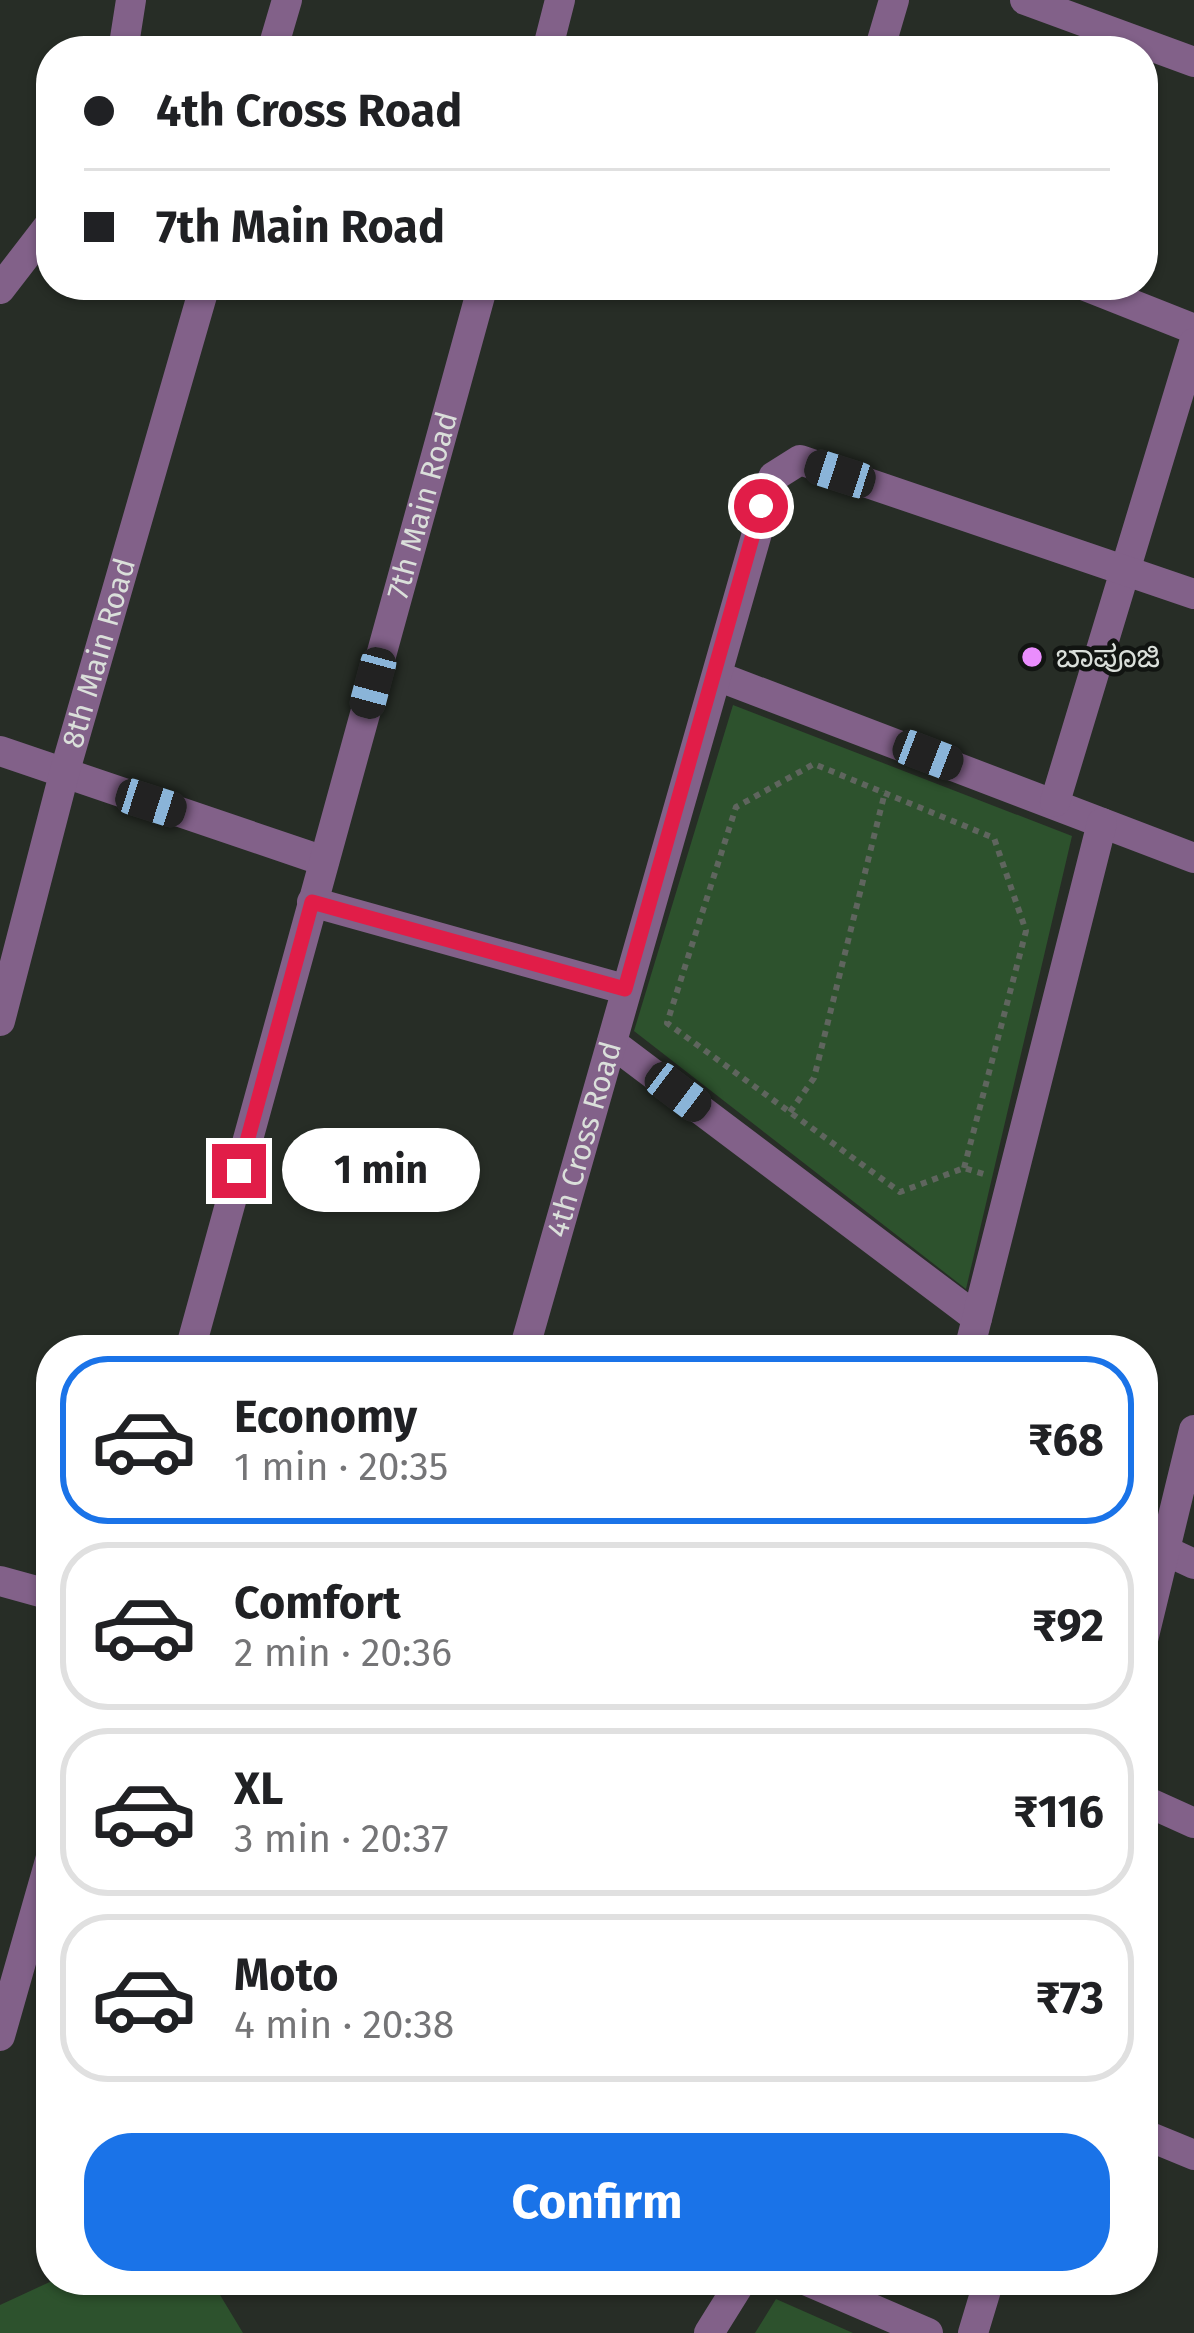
<!DOCTYPE html>
<meta charset="utf-8">
<style>
body{margin:0;font-family:"Fira Sans","Noto Sans Kannada",sans-serif;background:#f6f6f6;color:#202124;height:100vh;display:flex;flex-direction:column;font-size:45px;white-space:nowrap}
*{box-sizing:border-box;margin:0}
p{font-size:39px;color:#757577}
.icon{flex:none;width:66px;height:66px;fill:none;stroke:currentColor;stroke-width:2;stroke-linecap:round;stroke-linejoin:round}
.map{position:relative;flex:1;overflow:hidden}
.panel{position:absolute;left:36px;top:1335px;width:1122px;height:960px;display:flex;flex-direction:column;background:#fff;border-radius:48px;box-shadow:0 3px 9px #0004}
.panel>*{flex:none}
.banner{position:absolute;left:36px;top:36px;width:1122px;height:264px;border-radius:48px;box-shadow:0 3px 9px #0004;display:grid;align-content:center;height:264px;padding:0 48px;background:#fff}
.end{position:absolute;width:54px;height:54px;margin:-27px;border:15px solid #e11d48;background:#fff;box-shadow:0 0 0 6px #fff}
.from{border-radius:50%}
.bubble{position:absolute;height:84px;border-radius:42px;background:#fff;box-shadow:0 3px 9px #0004;font-size:39px;font-weight:700;line-height:84px;text-align:center}
.car{position:absolute;width:36px;height:72px;margin:-36px -18px;border-radius:15px;box-shadow:0 0 9px 3px #0007;background:linear-gradient(#222 24%,#8ab4d8 0 40%,#222 0 76%,#8ab4d8 0 86%,#222 0)}
.banner b{display:flex;align-items:center;gap:42px;height:114px;font-size:45px}
.banner b+b{border-top:3px solid #e0e0e0}
.banner i{width:30px;height:30px;background:#202124}
ul{padding:21px 0 0;list-style:none}
li{display:flex;align-items:center;gap:36px;height:168px;margin:0 24px 18px;padding:0 24px;border:6px solid #e0e0e0;border-radius:48px}
li div{flex:1}
li b{display:block;font-size:45px}
li em{font-style:normal;font-weight:700}
li.current{border-color:#1a73e8}
li>.icon{width:108px;height:108px;stroke-width:1.5}
.action{display:flex;gap:24px;margin-top:auto;padding:24px 48px}
.action a{flex:1;height:138px;border-radius:48px;background:#1a73e8;color:#fff;font-size:48px;font-weight:700;line-height:138px;text-align:center}
.map>svg:first-child{display:block}
.green{fill:#2d522d}
.lines{fill:none;stroke-linecap:round;stroke-linejoin:round}
.path{stroke:#5f655e;stroke-width:6;stroke-dasharray:6 6;stroke-linecap:butt}
.minor{stroke:#826189;stroke-width:30}
.route{stroke:#e11d48;stroke-width:15}
.poi-dot{fill:#ea8dfd;stroke:#111411;stroke-width:4.5}
.labels{text-anchor:middle;stroke-width:9;stroke-linejoin:round;paint-order:stroke}
.street-label{font-size:30px;fill:#dadfda;stroke:#111411}
.poi-label{font-size:30px;fill:#dadfda;stroke:#111411;text-anchor:start}
</style>
<div class="map">
<svg width="1194" height="2333" viewBox="0 0 1194 2333">
<rect width="100%" height="100%" fill="#272d26"/>
<path class="green" d="M 733,705 L 1072,836 L 966,1289 L 634,1031 Z
M 54,2280 L 211,2280 L 243,2333 L 0,2333 L 0,2305 Z
M 776,2299 L 853,2333 L 755,2333 Z"/>
<g class="lines">
<path class="path" d="M 790,1112 L 814,1078 L 885,792
M 964,1168 L 1026,931 L 994,838 L 814,764 L 736,807 L 667,1023 L 900,1192 L 964,1168 L 984,1174"/>
<g class="minor">
<path d="M 1025,0 L 1194,62"/>
<path d="M 123,51 L 131,0"/>
<path d="M 272,51 L 287,0"/>
<path d="M 547,51 L 560,0"/>
<path d="M 879,51 L 894,0"/>
<path d="M 1083,285 L 1194,329"/>
<path d="M 0,289 L 51,223"/>
<path d="M 717,676 L 1194,858"/>
<path d="M 0,751 L 324,861"/>
<path d="M 1055,802 L 1194,343"/>
<path d="M 312,902 L 624,989"/>
<path id="s1" d="M 0,1021 L 64,774 L 205,285"/>
<path d="M 612,1043 L 977,1318"/>
<path id="s2" d="M 190,1350 L 483,285"/>
<path id="s3" d="M 524,1350 L 773,477 L 800,460 L 1194,594"/>
<path d="M 969,1350 L 1102,823"/>
<path d="M 1164,1550 L 1194,1564"/>
<path d="M 0,1581 L 51,1595"/>
<path d="M 1143,1640 L 1194,1430"/>
<path d="M 1143,1800 L 1194,1823"/>
<path d="M 0,2036 L 51,1857"/>
<path d="M 1143,2134 L 1194,2155"/>
<path d="M 805,2280 L 928,2333"/>
<path d="M 709,2333 L 742,2280"/>
<path d="M 973,2333 L 989,2280"/>
</g>
</g>
<g class="lines">
<path class="route" d="M 239,1171 L 312,902 L 625,989 L 761,506"/>
</g>
<circle class="poi-dot" cx="1032" cy="657" r="12"/>
<g class="labels">
<g class="street-label">
<text dy="10" stroke="none"><textPath href="#s2" startOffset="876">7th Main Road</textPath></text>
<text dy="10" stroke="none"><textPath href="#s1" startOffset="381">8th Main Road</textPath></text>
<text dy="10" stroke="none"><textPath href="#s3" startOffset="219">4th Cross Road</textPath></text>
</g>
<g class="poi-label">
<text x="1056" y="667">ಬಾಪೂಜಿ</text>
</g>
</g>
</svg>
<i class="end from" style="left:761px;top:506px"></i>
<i class="end" style="left:239px;top:1171px"></i>
<div class="bubble" style="left:282px;top:1128px;width:198px">1 min</div>
<i class="car" style="left:840px;top:474px;rotate:288deg"></i>
<i class="car" style="left:373px;top:683px;rotate:195deg"></i>
<i class="car" style="left:928px;top:755px;rotate:111deg"></i>
<i class="car" style="left:151px;top:803px;rotate:108deg"></i>
<i class="car" style="left:678px;top:1092px;rotate:127deg"></i>
<div class="banner">
<b><i class="from"></i>4th Cross Road</b>
<b><i></i>7th Main Road</b>
</div>
<section class="panel">
<ul>
<li class="current"><svg class="icon" aria-label="car" viewBox="0 0 24 24"><path d="M5 17H2v-5l4-1 3-4h7l3 4 3 1v5h-3M9 17h6M6 11h13"/><circle cx="7" cy="17" r="2"/><circle cx="17" cy="17" r="2"/></svg><div><b>Economy</b><p>1 min · 20:35</p></div><em>₹68</em></li>
<li><svg class="icon" aria-label="car" viewBox="0 0 24 24"><path d="M5 17H2v-5l4-1 3-4h7l3 4 3 1v5h-3M9 17h6M6 11h13"/><circle cx="7" cy="17" r="2"/><circle cx="17" cy="17" r="2"/></svg><div><b>Comfort</b><p>2 min · 20:36</p></div><em>₹92</em></li>
<li><svg class="icon" aria-label="car" viewBox="0 0 24 24"><path d="M5 17H2v-5l4-1 3-4h7l3 4 3 1v5h-3M9 17h6M6 11h13"/><circle cx="7" cy="17" r="2"/><circle cx="17" cy="17" r="2"/></svg><div><b>XL</b><p>3 min · 20:37</p></div><em>₹116</em></li>
<li><svg class="icon" aria-label="car" viewBox="0 0 24 24"><path d="M5 17H2v-5l4-1 3-4h7l3 4 3 1v5h-3M9 17h6M6 11h13"/><circle cx="7" cy="17" r="2"/><circle cx="17" cy="17" r="2"/></svg><div><b>Moto</b><p>4 min · 20:38</p></div><em>₹73</em></li>
</ul>
<div class="action"><a>Confirm</a></div>
</section>
</div>
